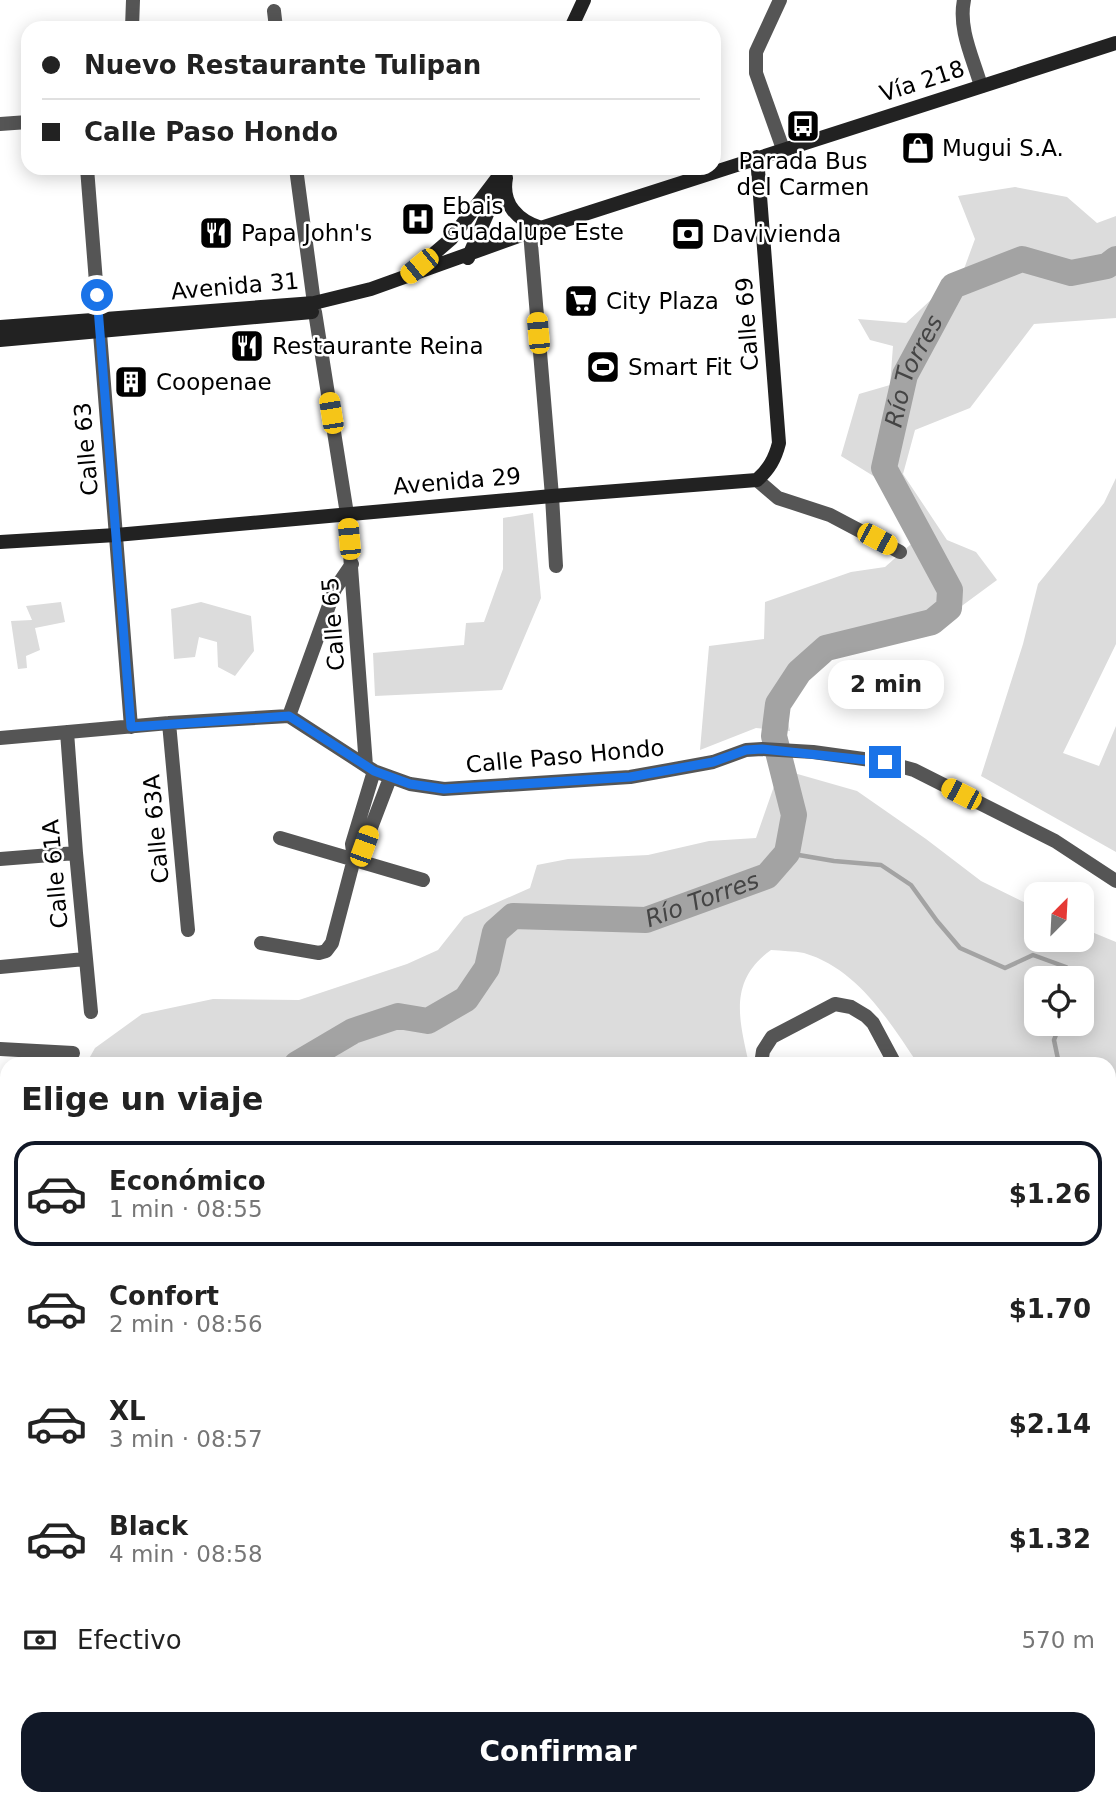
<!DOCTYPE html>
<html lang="es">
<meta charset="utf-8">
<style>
body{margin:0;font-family:"DejaVu Sans",sans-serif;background:#f2f2f2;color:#222;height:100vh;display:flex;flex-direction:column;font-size:26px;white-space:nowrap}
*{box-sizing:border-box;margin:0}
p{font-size:23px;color:#767676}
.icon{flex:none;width:38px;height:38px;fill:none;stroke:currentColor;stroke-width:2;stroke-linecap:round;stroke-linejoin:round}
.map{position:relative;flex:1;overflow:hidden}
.sheet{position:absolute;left:0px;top:1057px;width:1116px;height:749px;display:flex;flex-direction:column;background:#fff;border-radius:21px 21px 0 0;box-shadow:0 4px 18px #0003}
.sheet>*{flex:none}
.hud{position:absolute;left:21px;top:21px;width:700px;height:154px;border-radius:21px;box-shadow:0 4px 18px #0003;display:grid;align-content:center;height:154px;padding:0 21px;background:#fff}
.needle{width:46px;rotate:24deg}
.tools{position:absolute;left:1024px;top:882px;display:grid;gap:14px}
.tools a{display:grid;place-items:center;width:70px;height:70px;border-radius:14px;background:#fff;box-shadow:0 4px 18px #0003;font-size:35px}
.end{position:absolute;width:32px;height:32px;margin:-16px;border:9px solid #1a73e8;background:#fff;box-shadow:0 0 0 4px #fff}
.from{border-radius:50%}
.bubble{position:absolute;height:49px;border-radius:21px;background:#fff;box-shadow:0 4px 18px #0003;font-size:23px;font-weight:600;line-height:49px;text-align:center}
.car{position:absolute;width:21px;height:42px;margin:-21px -10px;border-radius:9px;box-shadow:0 0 5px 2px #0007;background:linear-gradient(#f5c518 24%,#345 0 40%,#f5c518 0 76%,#345 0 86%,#f5c518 0)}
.hud b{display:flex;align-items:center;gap:24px;height:66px;font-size:26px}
.hud b+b{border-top:2px solid #e0e0e0}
.hud i{width:18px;height:18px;background:#222}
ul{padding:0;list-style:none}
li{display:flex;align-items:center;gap:21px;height:105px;margin:0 14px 10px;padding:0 7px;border:4px solid transparent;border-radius:21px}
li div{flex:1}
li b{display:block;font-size:26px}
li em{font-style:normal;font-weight:600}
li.selected{border-color:#111827}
li>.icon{width:63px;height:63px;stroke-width:1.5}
h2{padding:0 21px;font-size:32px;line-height:84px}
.pay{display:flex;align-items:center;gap:18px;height:77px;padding:0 21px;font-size:26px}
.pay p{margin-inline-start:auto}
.cta{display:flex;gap:14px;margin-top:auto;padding:14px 21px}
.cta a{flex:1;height:80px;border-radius:21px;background:#111827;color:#fff;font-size:28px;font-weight:600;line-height:80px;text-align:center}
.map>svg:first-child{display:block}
.green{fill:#dcdcdc;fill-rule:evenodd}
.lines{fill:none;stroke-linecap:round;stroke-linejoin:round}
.stream{stroke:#a3a3a3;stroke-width:4.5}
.river{stroke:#a3a3a3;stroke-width:26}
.minor{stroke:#555;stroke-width:14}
.tertiary{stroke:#555;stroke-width:14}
.secondary{stroke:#222;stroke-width:14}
.route{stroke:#1a73e8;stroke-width:9}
.labels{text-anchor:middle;stroke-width:5;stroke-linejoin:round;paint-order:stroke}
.street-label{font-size:23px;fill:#000;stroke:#fff}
.poi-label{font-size:23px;fill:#000;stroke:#fff;text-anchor:start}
.water-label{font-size:24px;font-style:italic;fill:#444;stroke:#fff}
</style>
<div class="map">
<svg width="1116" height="1806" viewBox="0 0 1116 1806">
<rect width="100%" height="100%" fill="#fff"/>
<path class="green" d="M 1015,187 L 1067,197 L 1097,223 L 1116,216 L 1116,318 L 1034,324 L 970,408 L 915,430 L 903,474 L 947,540 L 976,552 L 997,580 L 925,633 L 839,651 L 815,662 L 784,705 L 790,731 L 756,728 L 700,750 L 709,646 L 764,639 L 765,602 L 851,572 L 885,567 L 918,538 L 903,498 L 888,485 L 841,456 L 859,394 L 890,385 L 893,346 L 870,340 L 858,319 L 906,323 L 964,269 L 975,239 L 958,196 Z
M 1116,478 L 1116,644 L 1063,753 L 1099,766 L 1116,726 L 1116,852 L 981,776 L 1023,644 L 1038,584 L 1104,503 Z
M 533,513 L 541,598 L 502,690 L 375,696 L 373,653 L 464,645 L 466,623 L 484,622 L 503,569 L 503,518 Z
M 61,602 L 65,622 L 35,628 L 40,650 L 26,656 L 27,668 L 18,669 L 11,621 L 32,620 L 26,606 Z
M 201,602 L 251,616 L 254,651 L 235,676 L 218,667 L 217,642 L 199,637 L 195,657 L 174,659 L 171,609 Z
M 780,769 L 857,791 L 926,839 L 981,881 L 1036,908 L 1036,940 L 1082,940 L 1082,928 L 1116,942 L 1116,1480 L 1110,1471 L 1110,1064 L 918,1064 C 889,1021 858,969 804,953 C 794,951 782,951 771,950 C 728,981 739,1019 749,1064 L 86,1064 L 95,1048 L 142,1014 L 213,999 L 299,1000 L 407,964 L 438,950 L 464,917 L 530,888 L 537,865 L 568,859 L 648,855 L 709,841 L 756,838 ZM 1036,978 L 1082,978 L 1082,1024 L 1036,1024 Z
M 0,1106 L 7,1107 L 7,1768 L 0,1766 Z
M 1110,1573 L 1116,1582 L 1116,1738 L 1110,1750 Z
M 105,1799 L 389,1799 L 386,1806 L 125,1806 Z
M 737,1799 L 1085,1799 L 1081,1806 L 736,1806 Z"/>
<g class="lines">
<path class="stream" d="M 787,853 L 834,861 L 881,865 L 911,885 L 937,921 L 960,948 L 1005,968 L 1033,955 L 1066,967 L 1075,978
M 1082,985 L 1087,993 L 1089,1013 L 1082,1015
M 1059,1064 L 1054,1040 L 1060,1024
M 1110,1224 L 1116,1257
M 1110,1288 L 1116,1270
M 1110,1330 L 1112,1343 L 1116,1345"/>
<g class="river">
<path id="s1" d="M 297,1064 L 353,1031 L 398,1016 L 428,1021 L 466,999 L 487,968 L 495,932 L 513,916 L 646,920 L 767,876 L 787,853 L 794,815 L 774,736 L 778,704 L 799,672 L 826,648 L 932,622 L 949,608 L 950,590 L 884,468 L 905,375 L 953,286 L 1022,259 L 1071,273 L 1107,266 L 1116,259"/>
<path d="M 0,1156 L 7,1156"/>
</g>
<path class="minor" d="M 780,0 L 756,52 L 756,73 L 783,149
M 964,0 C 958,29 973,58 981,86
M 274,11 L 276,28
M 132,28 L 133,0
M 0,124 L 28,122
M 87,168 L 131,727
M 296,168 L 314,303
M 315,312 L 347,514 L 366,766
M 757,480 L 778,498 L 830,515 L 900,552
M 552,496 L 556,566
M 289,716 L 335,589 L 352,564
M 169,723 L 188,930
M 67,732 L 76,853 L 91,1012
M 0,738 L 169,723 L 289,716 L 374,771 L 410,784 L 444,789 L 630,777 L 713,762 L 746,750 L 762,749 L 813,752 L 885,762 L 914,770 L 1055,841 L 1116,881
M 280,838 L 423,880
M 0,859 L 76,853
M 354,859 L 364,846 L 390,778
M 261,943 L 319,953 L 326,951 L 332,943 L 354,859 L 352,844 L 374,771
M 0,967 L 85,959
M 0,1049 L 73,1053
M 761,1064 L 763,1051 L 772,1037 L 835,1004 L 851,1007 L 866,1016 L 873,1023 L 895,1064
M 1110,1488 L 1116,1501
M 662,1806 L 665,1799"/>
<path class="tertiary" d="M 530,232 L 552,496"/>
<path class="secondary" d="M 571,28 L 584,0
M 506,178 C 501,204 518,221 541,228
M 468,258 L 500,184
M 416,269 L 451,239 L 505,168
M 0,327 L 314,303 L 371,289 L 541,228 L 1116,43
M 0,340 L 312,312
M 0,542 L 116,535 L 552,496 L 757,480 C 769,469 775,459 779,443 L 757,157"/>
</g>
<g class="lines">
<path class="route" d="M 97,295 L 131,727 L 289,716 L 374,771 L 410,784 L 444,789 L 630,777 L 713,762 L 746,750 L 762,749 L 885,762"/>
</g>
<defs>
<symbol id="bus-square" viewBox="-11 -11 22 22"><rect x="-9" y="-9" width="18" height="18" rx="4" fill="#000" stroke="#fff"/><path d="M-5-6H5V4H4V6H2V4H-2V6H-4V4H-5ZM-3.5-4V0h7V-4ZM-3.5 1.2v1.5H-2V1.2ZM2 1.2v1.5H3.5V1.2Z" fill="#fff"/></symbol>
<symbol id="shop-square" viewBox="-11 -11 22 22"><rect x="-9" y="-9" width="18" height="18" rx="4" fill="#000" stroke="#fff"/><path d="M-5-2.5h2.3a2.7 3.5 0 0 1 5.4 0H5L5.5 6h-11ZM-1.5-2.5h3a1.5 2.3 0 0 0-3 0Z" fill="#fff"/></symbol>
<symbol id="hospital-square" viewBox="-11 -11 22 22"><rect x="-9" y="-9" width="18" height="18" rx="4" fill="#000" stroke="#fff"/><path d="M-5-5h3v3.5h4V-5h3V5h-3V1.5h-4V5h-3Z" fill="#fff"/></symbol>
<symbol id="restaurant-square" viewBox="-11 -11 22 22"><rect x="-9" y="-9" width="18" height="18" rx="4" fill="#000" stroke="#fff"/><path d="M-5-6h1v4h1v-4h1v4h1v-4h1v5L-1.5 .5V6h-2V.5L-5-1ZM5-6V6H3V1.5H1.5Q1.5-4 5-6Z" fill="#fff"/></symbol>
<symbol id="bank-square" viewBox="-11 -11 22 22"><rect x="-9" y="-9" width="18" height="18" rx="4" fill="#000" stroke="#fff"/><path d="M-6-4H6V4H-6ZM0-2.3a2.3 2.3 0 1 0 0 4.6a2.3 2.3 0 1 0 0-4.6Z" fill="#fff"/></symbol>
<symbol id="supermarket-square" viewBox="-11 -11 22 22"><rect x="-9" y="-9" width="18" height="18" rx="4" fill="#000" stroke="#fff"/><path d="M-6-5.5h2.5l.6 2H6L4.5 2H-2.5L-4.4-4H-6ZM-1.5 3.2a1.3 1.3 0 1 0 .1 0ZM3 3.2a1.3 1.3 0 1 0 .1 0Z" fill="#fff"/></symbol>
<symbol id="stadium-square" viewBox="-11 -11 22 22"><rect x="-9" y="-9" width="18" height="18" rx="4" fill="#000" stroke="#fff"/><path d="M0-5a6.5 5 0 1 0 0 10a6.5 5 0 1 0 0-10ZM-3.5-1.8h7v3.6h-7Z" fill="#fff"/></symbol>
<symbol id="building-square" viewBox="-11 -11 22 22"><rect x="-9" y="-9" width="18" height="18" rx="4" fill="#000" stroke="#fff"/><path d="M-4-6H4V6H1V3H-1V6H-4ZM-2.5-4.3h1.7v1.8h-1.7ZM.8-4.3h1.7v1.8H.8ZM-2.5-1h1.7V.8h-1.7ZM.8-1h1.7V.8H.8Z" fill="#fff"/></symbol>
</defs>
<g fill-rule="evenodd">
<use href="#bus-square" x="784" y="107" width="38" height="38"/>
<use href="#shop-square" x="899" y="129" width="38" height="38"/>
<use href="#hospital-square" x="399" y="200" width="38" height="38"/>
<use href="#restaurant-square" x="197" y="214" width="38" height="38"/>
<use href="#bank-square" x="669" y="215" width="38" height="38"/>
<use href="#supermarket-square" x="562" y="282" width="38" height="38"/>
<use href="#restaurant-square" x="228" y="327" width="38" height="38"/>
<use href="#stadium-square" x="584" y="348" width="38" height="38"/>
<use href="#building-square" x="112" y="363" width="38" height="38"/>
</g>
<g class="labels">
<g class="street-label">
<text transform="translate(922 81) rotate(-18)" y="8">Vía 218</text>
<text transform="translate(235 286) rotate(-5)" y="8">Avenida 31</text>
<text transform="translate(747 324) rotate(-94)" y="8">Calle 69</text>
<text transform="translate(86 449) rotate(-95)" y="8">Calle 63</text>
<text transform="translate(457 481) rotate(-5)" y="8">Avenida 29</text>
<text transform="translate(333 624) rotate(-94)" y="8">Calle 65</text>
<text transform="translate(565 756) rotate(-5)" y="8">Calle Paso Hondo</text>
<text transform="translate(156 829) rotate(-95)" y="8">Calle 63A</text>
<text transform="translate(55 874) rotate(-95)" y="8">Calle 61A</text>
</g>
<g class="poi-label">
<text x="942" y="156">Mugui S.A.</text>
<text x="803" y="169" text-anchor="middle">Parada Bus<tspan x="803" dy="26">del Carmen</tspan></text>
<text x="442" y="214">Ebais<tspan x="442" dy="26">Guadalupe Este</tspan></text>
<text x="241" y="241">Papa John's</text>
<text x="712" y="242">Davivienda</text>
<text x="606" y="309">City Plaza</text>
<text x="272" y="354">Restaurante Reina</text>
<text x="628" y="375">Smart Fit</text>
<text x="156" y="390">Coopenae</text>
</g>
<g class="water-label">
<text dy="8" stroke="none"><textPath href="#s1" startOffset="1194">Río Torres</textPath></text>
<text dy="8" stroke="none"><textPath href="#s1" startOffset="478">Río Torres</textPath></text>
</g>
</g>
</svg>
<div class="tools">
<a><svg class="needle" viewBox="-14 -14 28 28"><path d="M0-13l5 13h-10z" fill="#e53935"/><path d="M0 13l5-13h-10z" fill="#767676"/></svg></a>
<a><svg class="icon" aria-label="locate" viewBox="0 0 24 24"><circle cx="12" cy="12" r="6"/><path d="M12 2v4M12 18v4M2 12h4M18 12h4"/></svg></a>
</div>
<i class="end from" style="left:97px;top:295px"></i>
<i class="end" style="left:885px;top:762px"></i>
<div class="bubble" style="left:828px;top:660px;width:116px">2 min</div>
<i class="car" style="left:419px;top:266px;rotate:231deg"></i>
<i class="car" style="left:538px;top:333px;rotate:355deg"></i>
<i class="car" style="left:331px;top:413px;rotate:351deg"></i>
<i class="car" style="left:349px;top:539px;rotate:355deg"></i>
<i class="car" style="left:877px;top:539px;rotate:118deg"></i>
<i class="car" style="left:961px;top:794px;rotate:297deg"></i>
<i class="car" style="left:364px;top:846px;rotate:20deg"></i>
<div class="hud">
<b><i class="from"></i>Nuevo Restaurante Tulipan</b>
<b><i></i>Calle Paso Hondo</b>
</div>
<section class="sheet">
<h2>Elige un viaje</h2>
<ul>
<li class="selected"><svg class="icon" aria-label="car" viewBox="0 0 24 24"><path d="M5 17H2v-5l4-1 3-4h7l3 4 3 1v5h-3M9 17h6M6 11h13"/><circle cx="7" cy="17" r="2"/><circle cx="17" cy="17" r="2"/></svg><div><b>Económico</b><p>1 min · 08:55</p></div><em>$1.26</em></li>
<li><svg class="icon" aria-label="car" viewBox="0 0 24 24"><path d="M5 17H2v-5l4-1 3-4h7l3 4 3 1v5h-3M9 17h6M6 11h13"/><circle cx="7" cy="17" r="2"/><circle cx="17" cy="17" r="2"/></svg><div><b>Confort</b><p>2 min · 08:56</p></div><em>$1.70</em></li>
<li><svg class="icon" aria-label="car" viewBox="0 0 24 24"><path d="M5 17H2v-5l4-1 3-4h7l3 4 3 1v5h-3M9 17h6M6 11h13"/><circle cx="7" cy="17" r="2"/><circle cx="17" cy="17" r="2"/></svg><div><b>XL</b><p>3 min · 08:57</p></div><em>$2.14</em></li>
<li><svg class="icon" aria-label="car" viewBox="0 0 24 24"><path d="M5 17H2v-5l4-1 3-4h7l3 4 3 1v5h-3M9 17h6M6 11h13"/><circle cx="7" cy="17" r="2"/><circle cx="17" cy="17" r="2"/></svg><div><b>Black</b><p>4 min · 08:58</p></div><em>$1.32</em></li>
</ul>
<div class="pay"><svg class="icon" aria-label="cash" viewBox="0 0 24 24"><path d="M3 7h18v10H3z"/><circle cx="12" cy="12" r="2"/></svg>Efectivo<p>570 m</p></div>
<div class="cta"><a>Confirmar</a></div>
</section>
</div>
